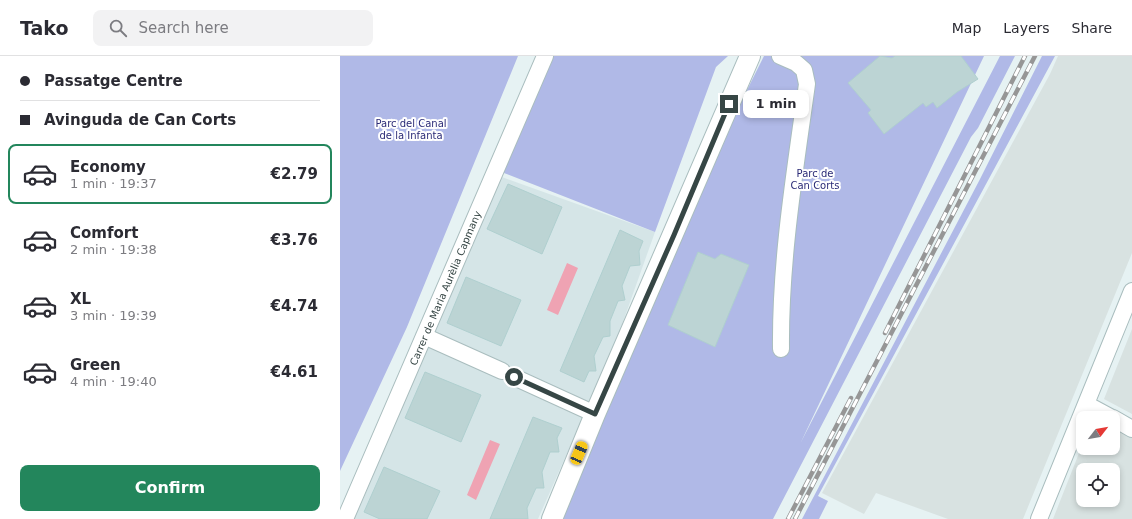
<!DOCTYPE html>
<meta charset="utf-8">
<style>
body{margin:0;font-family:"DejaVu Sans",sans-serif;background:#f2f2f3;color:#2b2b33;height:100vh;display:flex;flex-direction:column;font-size:15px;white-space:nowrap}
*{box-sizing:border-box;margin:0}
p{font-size:13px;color:#7c7c81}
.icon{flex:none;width:22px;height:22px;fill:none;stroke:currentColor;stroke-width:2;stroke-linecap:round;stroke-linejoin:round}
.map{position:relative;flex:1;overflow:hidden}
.drawer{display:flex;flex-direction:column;background:#fff;width:340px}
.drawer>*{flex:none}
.banner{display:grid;align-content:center;height:88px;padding:0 20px;background:#fff}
.needle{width:26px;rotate:59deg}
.controls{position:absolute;left:736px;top:355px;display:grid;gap:8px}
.controls a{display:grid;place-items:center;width:44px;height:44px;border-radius:8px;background:#fff;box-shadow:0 2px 6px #0003;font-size:20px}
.end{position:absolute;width:18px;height:18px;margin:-9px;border:5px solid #364645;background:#fff;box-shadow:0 0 0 2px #fff}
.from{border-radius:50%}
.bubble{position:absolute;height:28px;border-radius:8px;background:#fff;box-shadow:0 2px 6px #0003;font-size:13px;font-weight:700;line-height:28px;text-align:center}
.car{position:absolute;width:12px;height:24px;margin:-12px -6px;border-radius:5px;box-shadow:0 0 3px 1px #0007;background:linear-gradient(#f5c518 24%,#345 0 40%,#f5c518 0 76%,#345 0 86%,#f5c518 0)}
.banner b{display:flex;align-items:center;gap:14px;height:38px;font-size:15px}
.banner b+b{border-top:1px solid #e1e1e2}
.banner i{width:10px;height:10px;background:#2b2b33}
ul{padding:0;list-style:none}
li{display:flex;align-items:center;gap:12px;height:60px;margin:0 8px 6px;padding:0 12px;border:2px solid transparent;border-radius:8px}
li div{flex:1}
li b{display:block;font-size:15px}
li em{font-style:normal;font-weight:700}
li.on{border-color:#23865c}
li>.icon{width:36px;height:36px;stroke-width:1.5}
.primary-button{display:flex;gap:8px;margin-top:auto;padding:8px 20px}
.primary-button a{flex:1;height:46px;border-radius:8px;background:#23865c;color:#fff;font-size:16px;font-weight:700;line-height:46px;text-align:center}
header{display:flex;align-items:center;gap:24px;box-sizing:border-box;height:56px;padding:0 20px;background:#fff;border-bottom:1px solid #e1e1e2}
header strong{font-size:19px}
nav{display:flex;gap:22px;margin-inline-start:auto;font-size:14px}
.search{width:280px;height:36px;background:#f2f2f3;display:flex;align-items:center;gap:10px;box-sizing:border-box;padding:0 14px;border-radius:8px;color:#7c7c81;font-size:15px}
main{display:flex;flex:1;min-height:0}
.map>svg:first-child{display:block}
.residential{fill:#d5e5e7}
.industrial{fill:#d8e2e1;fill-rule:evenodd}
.green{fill:#b0b9e7}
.water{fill:#efa3b3}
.building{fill:#bcd4d4;stroke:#afcfcf}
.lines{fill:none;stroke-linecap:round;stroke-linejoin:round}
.minor-casing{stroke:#a9bdbe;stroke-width:18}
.tertiary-casing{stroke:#a9bdbe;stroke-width:22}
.minor{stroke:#fff;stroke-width:16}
.tertiary{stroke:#fff;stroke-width:20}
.rail-casing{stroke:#969696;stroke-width:4.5}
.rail{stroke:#fff;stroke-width:3;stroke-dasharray:9;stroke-linecap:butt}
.route{stroke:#364645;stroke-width:5}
.labels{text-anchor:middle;stroke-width:4;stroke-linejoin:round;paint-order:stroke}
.park-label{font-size:10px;fill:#2a2a76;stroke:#fff}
.street-label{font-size:10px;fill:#364645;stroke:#fff}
</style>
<header>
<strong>Tako</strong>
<div class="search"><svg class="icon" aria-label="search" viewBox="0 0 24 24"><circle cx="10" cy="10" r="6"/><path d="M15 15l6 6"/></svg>Search here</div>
<nav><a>Map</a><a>Layers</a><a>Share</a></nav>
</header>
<main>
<section class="drawer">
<div class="banner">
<b><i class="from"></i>Passatge Centre</b>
<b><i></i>Avinguda de Can Corts</b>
</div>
<ul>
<li class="on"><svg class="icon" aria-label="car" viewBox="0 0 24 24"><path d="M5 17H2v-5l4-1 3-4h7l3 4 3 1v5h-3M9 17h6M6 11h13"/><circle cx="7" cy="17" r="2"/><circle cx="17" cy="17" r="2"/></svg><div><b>Economy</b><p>1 min · 19:37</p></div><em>€2.79</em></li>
<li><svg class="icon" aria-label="car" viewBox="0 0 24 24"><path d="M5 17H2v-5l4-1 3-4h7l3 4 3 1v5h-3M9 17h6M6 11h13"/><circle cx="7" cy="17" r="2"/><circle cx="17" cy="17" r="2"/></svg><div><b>Comfort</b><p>2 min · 19:38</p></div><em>€3.76</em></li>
<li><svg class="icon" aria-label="car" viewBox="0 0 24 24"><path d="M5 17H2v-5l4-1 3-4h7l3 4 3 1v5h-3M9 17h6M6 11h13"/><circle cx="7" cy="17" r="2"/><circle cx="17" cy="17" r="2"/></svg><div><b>XL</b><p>3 min · 19:39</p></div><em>€4.74</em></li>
<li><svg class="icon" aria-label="car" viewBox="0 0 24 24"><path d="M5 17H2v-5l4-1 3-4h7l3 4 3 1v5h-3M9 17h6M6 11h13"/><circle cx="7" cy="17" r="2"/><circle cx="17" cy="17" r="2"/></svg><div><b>Green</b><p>4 min · 19:40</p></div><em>€4.61</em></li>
</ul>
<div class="primary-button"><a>Confirm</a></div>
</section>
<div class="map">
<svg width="792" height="463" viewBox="0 0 792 463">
<rect width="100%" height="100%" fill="#e6f2f3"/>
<path class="residential" d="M 159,120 L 315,176 L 274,291 L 198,463 L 13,463 L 22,446 Z"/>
<path class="industrial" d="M 718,0 L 792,0 L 792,197 L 683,463 L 608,463 L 536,437 L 524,458 L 482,437 L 710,18 Z
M 792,273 L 792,358 L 764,343 Z
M 773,371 L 792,381 L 792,463 L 713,463 L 743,387 L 743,392 L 773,392 ZM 743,414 L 773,414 L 773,444 L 743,444 Z"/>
<path class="green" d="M 0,0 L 178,0 L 67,271 L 0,415 Z
M 211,0 L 388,0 L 376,11 L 315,176 L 164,117 L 159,107 Z
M 424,0 L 644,0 L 461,386 L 660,0 L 675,0 L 638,72 L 631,81 L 433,463 L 207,463 L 388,72 Z
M 702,0 L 715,0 L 478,440 L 488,445 L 479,463 L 462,463 L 639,125 Z"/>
<path class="water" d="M 227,207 L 238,212 L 218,259 L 207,254 Z
M 150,384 L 160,388 L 136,444 L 127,439 Z"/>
<path class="building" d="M 540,0 L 552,2 L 555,0 L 621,0 L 638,23 L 617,36 L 597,52 L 593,46 L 586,51 L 583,47 L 544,78 L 528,57 L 531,54 L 508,27 Z
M 168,128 L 222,151 L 202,198 L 147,173 Z
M 280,174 L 303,185 L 299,195 L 300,209 L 290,210 L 282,230 L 285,244 L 278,245 L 270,265 L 270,280 L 263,281 L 254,300 L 256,315 L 249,315 L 244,326 L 220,315 Z
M 358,196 L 375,203 L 381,198 L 409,209 L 375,291 L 328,269 Z
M 126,221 L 181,244 L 161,290 L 107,267 Z
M 85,316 L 141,339 L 121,386 L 65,362 Z
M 193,361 L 222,372 L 217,382 L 219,396 L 210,396 L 202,416 L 204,432 L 196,432 L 187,452 L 188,463 L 150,463 Z
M 44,411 L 100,435 L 87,463 L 40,463 L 24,456 Z"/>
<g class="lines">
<defs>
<path id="minor" d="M 440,0 L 456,7 L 464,14 L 467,28 C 455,115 440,204 441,293
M 84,280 L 162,315
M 174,321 L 255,358
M 746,348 L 772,362
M 773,362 L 792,373
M 5,463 L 205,0
M 699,463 L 792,235"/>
<path id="tertiary" d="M 212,463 L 255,358 L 410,0"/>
</defs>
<use href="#minor" class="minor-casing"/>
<use href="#tertiary" class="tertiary-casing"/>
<use href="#minor" class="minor"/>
<use href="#tertiary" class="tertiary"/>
<defs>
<path id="rail" d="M 545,277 L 685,0
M 448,463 L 511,342
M 455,463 L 695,0"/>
</defs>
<use href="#rail" class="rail-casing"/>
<use href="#rail" class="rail"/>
</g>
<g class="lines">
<path class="route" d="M 174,321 L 255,358 L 334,179 L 389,48"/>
</g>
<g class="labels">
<g class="park-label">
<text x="71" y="71">Parc del Canal<tspan x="71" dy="12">de la Infanta</tspan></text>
<text x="475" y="121">Parc de<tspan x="475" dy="12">Can Corts</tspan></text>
</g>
<g class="street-label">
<text transform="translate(105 232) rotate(-67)" y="4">Carrer de Maria Aurèlia Capmany</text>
</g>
</g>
</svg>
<div class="controls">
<a><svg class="needle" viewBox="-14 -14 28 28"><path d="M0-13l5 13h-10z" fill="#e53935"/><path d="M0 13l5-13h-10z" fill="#7c7c81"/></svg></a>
<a><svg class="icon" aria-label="locate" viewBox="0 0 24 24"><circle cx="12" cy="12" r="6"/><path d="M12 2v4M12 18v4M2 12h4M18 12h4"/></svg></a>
</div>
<i class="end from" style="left:174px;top:321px"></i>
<i class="end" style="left:389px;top:48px"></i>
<div class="bubble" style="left:403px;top:34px;width:66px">1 min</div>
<i class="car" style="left:239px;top:397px;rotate:23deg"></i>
</div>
</main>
